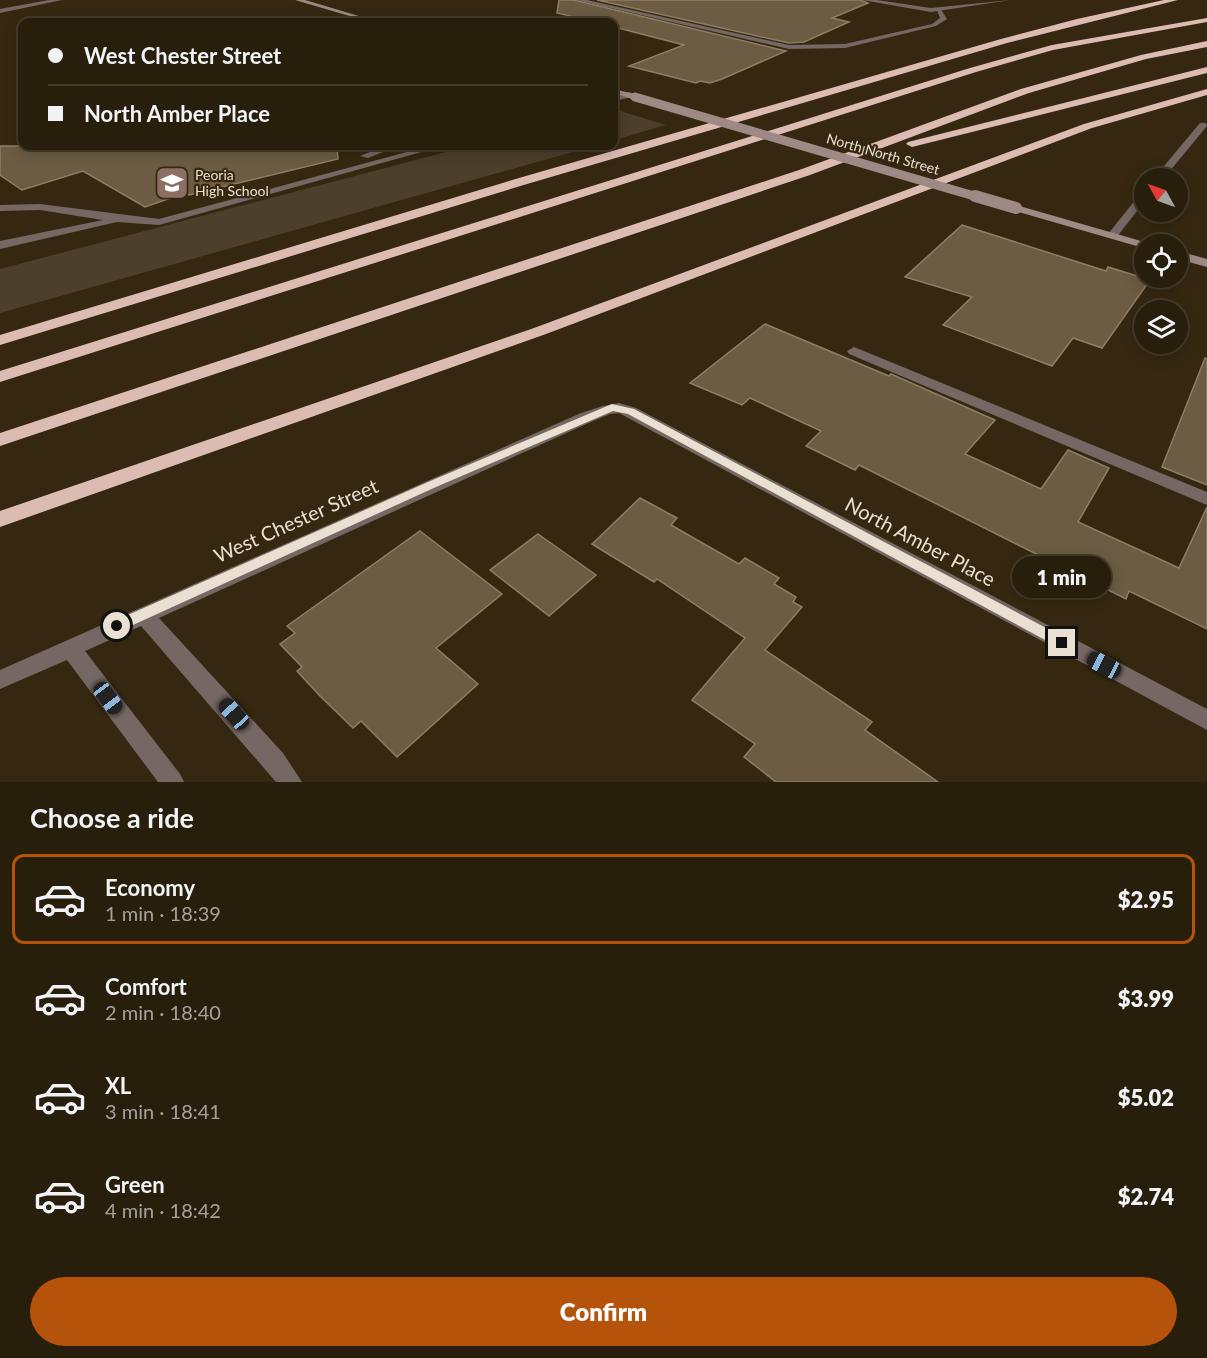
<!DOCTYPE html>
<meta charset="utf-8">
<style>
body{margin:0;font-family:Lato,sans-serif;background:#342b1a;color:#f1f3f6;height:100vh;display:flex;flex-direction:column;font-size:22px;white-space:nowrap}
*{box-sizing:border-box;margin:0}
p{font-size:20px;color:#a5a29d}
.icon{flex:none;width:33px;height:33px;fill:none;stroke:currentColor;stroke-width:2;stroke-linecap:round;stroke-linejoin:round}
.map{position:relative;height:782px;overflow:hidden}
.sheet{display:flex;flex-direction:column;background:#281e0c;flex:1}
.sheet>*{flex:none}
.hud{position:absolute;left:18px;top:18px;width:600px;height:132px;border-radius:12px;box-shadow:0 3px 15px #0003,0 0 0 2px #443c2d;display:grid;align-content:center;height:132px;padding:0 30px;background:#281e0c}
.needle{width:39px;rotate:310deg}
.buttons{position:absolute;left:1134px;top:168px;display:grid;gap:12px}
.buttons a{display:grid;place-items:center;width:54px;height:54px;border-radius:50%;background:#281e0c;box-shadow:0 3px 15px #0003,0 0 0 2px #443c2d;font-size:30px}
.end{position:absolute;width:27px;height:27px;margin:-14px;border:8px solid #e9e0d1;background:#111;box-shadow:0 0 0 3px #111}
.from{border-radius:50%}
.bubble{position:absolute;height:42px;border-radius:21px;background:#281e0c;box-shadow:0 3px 15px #0003,0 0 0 2px #443c2d;font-size:20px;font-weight:800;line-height:42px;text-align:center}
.car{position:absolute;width:18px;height:36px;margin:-18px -9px;border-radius:8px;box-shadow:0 0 4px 2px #0007;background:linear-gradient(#222 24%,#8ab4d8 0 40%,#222 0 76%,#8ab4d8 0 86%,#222 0)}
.hud b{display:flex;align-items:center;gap:21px;height:57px;font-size:22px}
.hud b+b{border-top:2px solid #443c2d}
.hud i{width:15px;height:15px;background:#f1f3f6}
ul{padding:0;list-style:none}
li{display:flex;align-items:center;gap:18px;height:90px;margin:0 12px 9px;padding:0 18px;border:3px solid transparent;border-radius:12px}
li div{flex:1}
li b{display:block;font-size:22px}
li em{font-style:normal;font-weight:800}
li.active{border-color:#b45309}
li>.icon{width:54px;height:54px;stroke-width:1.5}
h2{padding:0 30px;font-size:27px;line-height:72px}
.action{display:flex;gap:12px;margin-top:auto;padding:12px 30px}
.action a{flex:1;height:69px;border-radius:36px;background:#b45309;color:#fff;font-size:24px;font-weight:800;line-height:69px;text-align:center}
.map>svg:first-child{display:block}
.green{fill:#4c3f2b}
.building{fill:#6c5c43;stroke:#8e7e63;stroke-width:1.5}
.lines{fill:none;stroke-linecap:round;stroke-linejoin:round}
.lane{fill:#756764;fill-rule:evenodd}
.street{fill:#756764;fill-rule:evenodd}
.secondary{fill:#9f8984;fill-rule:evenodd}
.highway{fill:#dcbbb3;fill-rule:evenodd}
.secondary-bridge-far1{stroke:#9f8984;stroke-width:9}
.secondary-bridge{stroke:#9f8984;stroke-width:12}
.route{fill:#e9e0d1}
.labels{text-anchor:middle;stroke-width:4.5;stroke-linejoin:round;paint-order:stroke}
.far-street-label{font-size:14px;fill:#e9e0d1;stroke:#362810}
.far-poi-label{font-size:14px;fill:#e9e0d1;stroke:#362810;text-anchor:start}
.near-street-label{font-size:20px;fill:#e9e0d1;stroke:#362810}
</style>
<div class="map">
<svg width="1207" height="782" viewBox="0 0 1207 782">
<rect width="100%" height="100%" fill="#362810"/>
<path class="green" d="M 614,109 L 666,125 L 614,140 Z
M 469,146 L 594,146 L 0,313 L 0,269 Z"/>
<path class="building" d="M 559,0 L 574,0 L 786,51 L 722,79 L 710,83 L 700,81 L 696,83 L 629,66 L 684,45 L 614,27 L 614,22 L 595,22 L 557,13 Z
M 597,0 L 860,0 L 868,3 L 832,18 L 849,22 L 804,42 L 789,43 Z
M 0,146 L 337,146 L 338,159 L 189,195 L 185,193 L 145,207 L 83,171 L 22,190 L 0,175 Z
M 962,225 L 1106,271 L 1108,267 L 1150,280 L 1102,348 L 1073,338 L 1052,366 L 943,325 L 972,297 L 905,277 Z
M 765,324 L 889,376 L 891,374 L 995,420 L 965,454 L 1041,489 L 1068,450 L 1109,468 L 1078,522 L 1179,568 L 1207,507 L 1207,629 L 1129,591 L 1126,599 L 859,465 L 855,470 L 806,446 L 821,431 L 750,398 L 742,405 L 690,383 Z
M 1205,358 L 1207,359 L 1207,485 L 1162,467 Z
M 640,498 L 677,518 L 671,525 L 739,564 L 745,558 L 779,578 L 774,584 L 796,597 L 793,602 L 802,607 L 765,650 L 872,722 L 865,730 L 938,782 L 776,782 L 744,757 L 755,744 L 692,700 L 745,638 L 657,579 L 654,582 L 592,544 Z
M 420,531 L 502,594 L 436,648 L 478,684 L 397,757 L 361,721 L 353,728 L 319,695 L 297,671 L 302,667 L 280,644 L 295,633 L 287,626 Z
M 538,534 L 596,575 L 549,616 L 490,570 Z"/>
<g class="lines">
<path class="lane" d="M 576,0 L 587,0 L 789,45 L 845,44 L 932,24 L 940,18 L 937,10 L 940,8 L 947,19 L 936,26 L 845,48 L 789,49 Z
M 629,92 L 632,93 L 632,97 L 614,101 L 614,97 Z
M 1200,123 L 1206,123 L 1207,126 L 1164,178 L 1154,178 Z
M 385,146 L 398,146 L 368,158 L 360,156 Z
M 429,146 L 443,146 L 159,225 L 117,222 L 0,249 L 0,241 L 103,220 L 40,210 L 0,211 L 0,205 L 40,204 L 159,219 Z
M 1144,193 L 1144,202 L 1116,238 L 1108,238 L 1108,234 L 1140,194 Z
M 854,347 L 1207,492 L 1207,505 L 849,354 L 847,351 Z"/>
<path class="street" d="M 49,0 L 62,0 L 0,13 L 0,9 Z
M 862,0 L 877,0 L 931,8 L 1011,0 L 931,12 Z
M 619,403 L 636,408 L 1207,709 L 1207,730 L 619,413 L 610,414 L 593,421 L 159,618 L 283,753 L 302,782 L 276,782 L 141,626 L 85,651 L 180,774 L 184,782 L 158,782 L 67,660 L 0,689 L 0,670 L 581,413 L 603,406 Z"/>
<path class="secondary" d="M 295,0 L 305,0 L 379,22 L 370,22 Z
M 614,89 L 638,95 L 639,97 L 635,100 L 614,93 Z
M 1016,205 L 1148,243 L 1150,244 L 1144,244 L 1144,248 L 1140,247 L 1012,210 L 1012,206 Z
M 1178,251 L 1207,259 L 1207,267 L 1178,259 Z"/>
<path class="highway" d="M 1164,0 L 1178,0 L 1007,43 L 527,184 L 0,345 L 0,335 L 519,178 L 1001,39 L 1077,19 Z
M 1207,18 L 1207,22 L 1053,50 L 976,72 L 0,382 L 0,371 L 970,68 L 1052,45 Z
M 1207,41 L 1207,47 L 1146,59 L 1029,93 L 810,175 L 0,446 L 0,433 L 802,169 L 1021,89 L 1141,55 Z
M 1207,67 L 1207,73 L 912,147 L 906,144 L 908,142 Z
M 1207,89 L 1207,95 L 1092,128 L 546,334 L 0,527 L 0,511 L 534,328 L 1084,124 Z"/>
<path class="secondary-bridge-far1" d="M 635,97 L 981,198"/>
<path class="secondary-bridge" d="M 975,196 L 1016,208"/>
</g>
<path class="route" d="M 612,404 L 634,409 L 1067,639 L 1069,643 L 1067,647 L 1058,647 L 628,414 L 613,411 L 436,487 L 122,630 L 117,632 L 110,626 L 112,622 L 428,482 Z"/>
<defs>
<symbol id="school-square" viewBox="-11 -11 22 22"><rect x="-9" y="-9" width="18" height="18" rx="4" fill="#8d6e63" stroke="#362810"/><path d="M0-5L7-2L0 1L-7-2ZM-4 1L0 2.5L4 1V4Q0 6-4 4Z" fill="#fff"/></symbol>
</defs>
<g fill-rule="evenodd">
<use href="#school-square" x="153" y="164" width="38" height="38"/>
</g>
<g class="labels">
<g class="far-street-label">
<text transform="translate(883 154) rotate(16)" y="5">North North Street</text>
</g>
<g class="far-poi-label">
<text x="195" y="180">Peoria<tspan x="195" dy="16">High School</tspan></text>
</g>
<g class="near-street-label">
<text transform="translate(296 521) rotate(-24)" y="7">West Chester Street</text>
<text transform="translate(920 542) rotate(28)" y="7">North Amber Place</text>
</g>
</g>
</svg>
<div class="buttons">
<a><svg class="needle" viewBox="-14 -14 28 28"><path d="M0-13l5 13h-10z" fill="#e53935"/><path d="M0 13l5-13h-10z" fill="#a5a29d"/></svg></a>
<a><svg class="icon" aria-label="locate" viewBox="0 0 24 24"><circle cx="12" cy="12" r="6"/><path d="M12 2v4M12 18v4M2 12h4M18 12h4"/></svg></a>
<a><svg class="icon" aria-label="layers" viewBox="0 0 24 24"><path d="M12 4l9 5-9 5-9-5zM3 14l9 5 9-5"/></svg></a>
</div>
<i class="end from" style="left:117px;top:626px"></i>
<i class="end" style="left:1062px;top:643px"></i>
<div class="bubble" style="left:1012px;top:556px;width:99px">1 min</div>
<i class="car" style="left:1104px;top:665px;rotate:298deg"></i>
<i class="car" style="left:108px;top:698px;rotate:143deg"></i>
<i class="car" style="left:234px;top:714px;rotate:318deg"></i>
<div class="hud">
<b><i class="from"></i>West Chester Street</b>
<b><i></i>North Amber Place</b>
</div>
</div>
<section class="sheet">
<h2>Choose a ride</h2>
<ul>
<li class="active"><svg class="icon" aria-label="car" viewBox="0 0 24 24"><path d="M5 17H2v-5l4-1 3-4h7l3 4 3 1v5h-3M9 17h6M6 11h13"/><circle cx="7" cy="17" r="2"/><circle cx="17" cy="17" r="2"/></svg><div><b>Economy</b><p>1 min · 18:39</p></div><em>$2.95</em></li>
<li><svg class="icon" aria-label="car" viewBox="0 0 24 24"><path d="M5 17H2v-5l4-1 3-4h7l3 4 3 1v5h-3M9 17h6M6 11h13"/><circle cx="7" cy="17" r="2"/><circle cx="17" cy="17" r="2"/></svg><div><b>Comfort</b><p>2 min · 18:40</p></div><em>$3.99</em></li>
<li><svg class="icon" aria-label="car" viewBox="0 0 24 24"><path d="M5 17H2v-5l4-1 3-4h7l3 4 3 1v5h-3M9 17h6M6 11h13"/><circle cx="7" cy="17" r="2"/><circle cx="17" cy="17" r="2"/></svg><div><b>XL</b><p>3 min · 18:41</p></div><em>$5.02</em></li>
<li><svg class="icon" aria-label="car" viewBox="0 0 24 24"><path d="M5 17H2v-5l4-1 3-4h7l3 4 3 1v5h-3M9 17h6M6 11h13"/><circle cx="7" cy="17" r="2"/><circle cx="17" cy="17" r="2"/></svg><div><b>Green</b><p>4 min · 18:42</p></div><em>$2.74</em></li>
</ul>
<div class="action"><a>Confirm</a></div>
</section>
